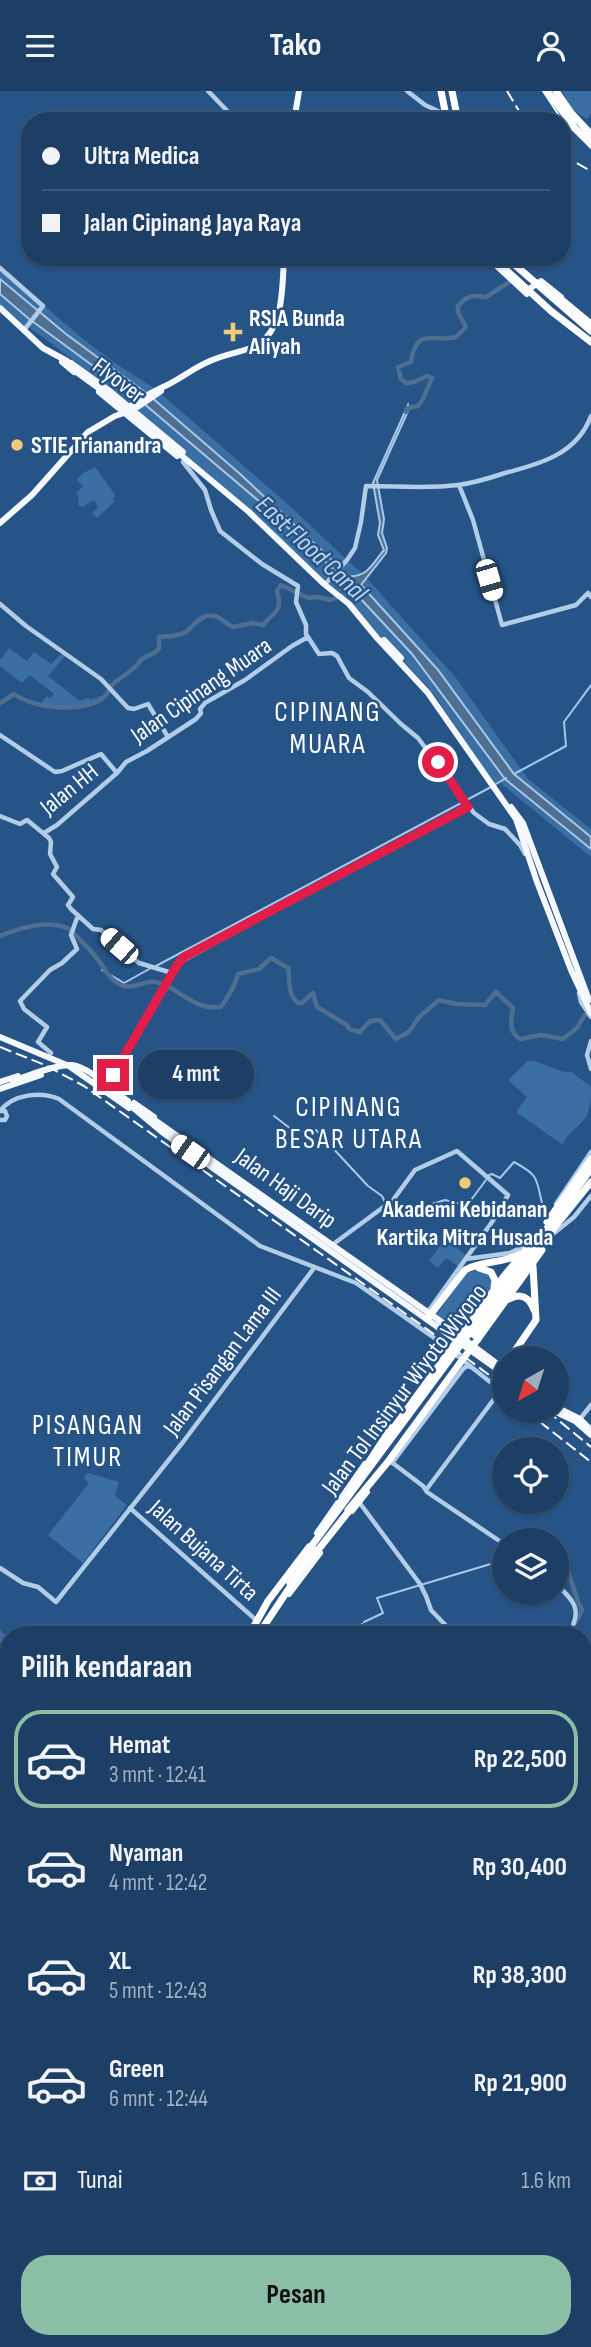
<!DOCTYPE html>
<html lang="id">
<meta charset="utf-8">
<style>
body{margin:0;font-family:"Sofia Sans Condensed",sans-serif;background:#25466b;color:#f1f3f6;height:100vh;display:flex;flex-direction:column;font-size:26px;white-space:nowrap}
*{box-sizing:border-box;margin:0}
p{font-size:23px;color:#a0afbf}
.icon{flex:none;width:38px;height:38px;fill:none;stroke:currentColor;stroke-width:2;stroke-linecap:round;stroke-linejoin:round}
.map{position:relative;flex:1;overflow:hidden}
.sheet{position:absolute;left:0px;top:1535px;width:592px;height:723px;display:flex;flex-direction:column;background:#1d3f65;border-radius:28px 28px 0 0;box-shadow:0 2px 5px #0004,0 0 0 2px #3b5879}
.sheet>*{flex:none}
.banner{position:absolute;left:21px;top:21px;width:550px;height:154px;border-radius:28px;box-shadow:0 2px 5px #0004,0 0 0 2px #3b5879;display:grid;align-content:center;height:154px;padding:0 21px;background:#1d3f65}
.needle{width:46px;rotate:219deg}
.fabs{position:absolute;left:492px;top:1255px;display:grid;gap:14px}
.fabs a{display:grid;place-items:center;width:77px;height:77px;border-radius:50%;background:#1d3f65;box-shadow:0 2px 5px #0004,0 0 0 2px #3b5879;font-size:35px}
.end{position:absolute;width:32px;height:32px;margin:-16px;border:9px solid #e11d48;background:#fff;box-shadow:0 0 0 4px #fff}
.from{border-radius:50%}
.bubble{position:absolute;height:49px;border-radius:24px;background:#1d3f65;box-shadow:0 2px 5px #0004,0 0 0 2px #3b5879;font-size:23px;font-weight:700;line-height:49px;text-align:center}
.car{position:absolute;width:21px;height:42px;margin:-21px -10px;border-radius:9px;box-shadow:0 0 5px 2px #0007;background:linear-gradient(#fff 24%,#345 0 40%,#fff 0 76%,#345 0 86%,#fff 0)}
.banner b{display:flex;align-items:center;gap:24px;height:66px;font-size:26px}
.banner b+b{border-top:2px solid #3b5879}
.banner i{width:18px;height:18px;background:#f1f3f6}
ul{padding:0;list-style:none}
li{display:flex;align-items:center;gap:21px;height:98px;margin:0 14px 10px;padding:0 7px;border:4px solid transparent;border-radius:28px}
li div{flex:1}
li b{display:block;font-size:26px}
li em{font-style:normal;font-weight:700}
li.current{border-color:#8abfa5}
li>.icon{width:63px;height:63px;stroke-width:1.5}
h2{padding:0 21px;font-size:32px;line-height:84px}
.pay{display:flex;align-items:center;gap:18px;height:77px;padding:0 21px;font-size:26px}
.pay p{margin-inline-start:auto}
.cta{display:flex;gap:14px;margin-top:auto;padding:14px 21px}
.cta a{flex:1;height:80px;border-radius:28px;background:#8abfa5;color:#111;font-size:28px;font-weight:700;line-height:80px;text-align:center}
header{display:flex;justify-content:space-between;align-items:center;height:91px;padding:0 21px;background:#1d3f65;font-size:32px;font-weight:700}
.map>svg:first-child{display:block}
.green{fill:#3b6ea3}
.water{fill:#4e6f92;stroke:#a7c8e9;stroke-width:2}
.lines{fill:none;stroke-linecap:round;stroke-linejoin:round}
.stream{stroke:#a7c8e9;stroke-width:2}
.river{stroke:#4e6f92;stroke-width:4.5}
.minor{stroke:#b2cde8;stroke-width:4.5}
.major{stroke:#f5f9fe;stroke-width:6}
.highway{stroke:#fff;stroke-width:7}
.tram{stroke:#fff;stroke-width:2}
.rail{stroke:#fff;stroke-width:2;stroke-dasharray:12 5;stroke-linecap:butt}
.major-bridge{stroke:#f5f9fe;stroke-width:6}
.highway-bridge{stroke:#fff;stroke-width:7}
.route{stroke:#e11d48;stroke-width:9}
.poi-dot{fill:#f1ca78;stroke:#275487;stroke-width:2.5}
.labels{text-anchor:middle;stroke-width:5;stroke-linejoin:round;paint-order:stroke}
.poi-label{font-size:24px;font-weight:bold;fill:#fff;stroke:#275487;text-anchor:start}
.street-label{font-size:24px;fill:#fff;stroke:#275487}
.water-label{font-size:26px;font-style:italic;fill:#bed7f0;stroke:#275487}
.quarter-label{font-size:28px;letter-spacing:2px;fill:#fff;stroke:#275487}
</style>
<header><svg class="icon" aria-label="menu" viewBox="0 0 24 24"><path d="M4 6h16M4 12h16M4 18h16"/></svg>Tako<svg class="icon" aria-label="person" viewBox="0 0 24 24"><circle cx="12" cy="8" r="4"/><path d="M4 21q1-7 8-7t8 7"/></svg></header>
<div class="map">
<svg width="591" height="2256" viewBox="0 0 591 2256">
<rect width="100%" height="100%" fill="#275487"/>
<path class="green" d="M 562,0 L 591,0 L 591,22 L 587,28 L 573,19 Z
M 0,177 L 83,248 L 118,274 L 157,299 L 133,314 L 40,244 L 27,235 L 24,239 L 0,217 Z
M 159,301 L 292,417 L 346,468 L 325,489 L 316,482 L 138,323 L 138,318 Z
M 95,376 L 116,405 L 113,407 L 114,411 L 97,427 L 92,422 L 98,416 L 94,409 L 83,416 L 78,414 L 79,406 L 76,403 L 83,395 L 77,389 L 82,383 Z
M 347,469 L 361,481 L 456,587 L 528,688 L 591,738 L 591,766 L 499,691 L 495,694 L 433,602 L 377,542 L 349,508 L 327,491 L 336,482 L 372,519 L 389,540 L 396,534 L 361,494 L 360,484 L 349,485 L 341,477 Z
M 9,557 L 27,570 L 34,561 L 51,573 L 61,563 L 65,565 L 48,585 L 80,610 L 88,607 L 91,609 L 94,606 L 96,608 L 99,605 L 102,607 C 88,617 61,615 44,614 L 41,612 L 47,605 L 51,607 L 54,603 L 30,584 L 22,592 L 0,575 L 0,569 Z
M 528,970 L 534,970 L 564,981 L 572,981 L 591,996 C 591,1009 591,1023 580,1033 C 572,1041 567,1043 563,1054 L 516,1021 L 527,1006 L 508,989 Z
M 445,1148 L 467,1165 L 459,1176 L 446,1167 L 438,1177 L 429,1170 Z
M 484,1178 L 493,1188 L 492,1201 L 460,1244 L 435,1225 L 466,1182 Z
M 88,1382 L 119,1391 L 115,1405 L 127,1414 L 83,1472 L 48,1444 L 89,1392 L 84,1387 Z
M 0,1539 L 9,1547 L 9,1711 L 0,1705 Z"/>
<path class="water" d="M 0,188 L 66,243 L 150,305 L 239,382 L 349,485 C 367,487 373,472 384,459 L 378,444 L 380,432 L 373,392 L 408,314 L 409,318 L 377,389 L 384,428 L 382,442 L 387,457 L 386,462 L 361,494 L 438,579 L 514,683 L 591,746 L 591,758 L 505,688 L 412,563 L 333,478 L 260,411 L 142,311 L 28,227 L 0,203 Z"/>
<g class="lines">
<path class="stream" d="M 514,683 L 566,655 L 564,631 L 591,594
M 496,693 L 506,687
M 156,875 L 491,696
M 102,879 L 124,892 L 151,877
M 274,1025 L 295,1041 L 316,1039 L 368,1095 L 382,1105 L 389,1119 L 403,1118 L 406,1121 L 445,1109 L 465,1114 L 468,1113 L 486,1089
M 489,1084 L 492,1083 L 500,1087 L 514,1071 C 538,1084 536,1086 542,1112 L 535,1126
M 364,1531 L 383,1522 L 377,1507 L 504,1469
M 357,1544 L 362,1533
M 583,1962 L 589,1955 L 591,1948"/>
<path class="river" d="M 406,321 L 408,317 L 418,315 L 423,308 L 432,287 L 427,285 L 414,291 L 406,292 L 401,288 L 398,276 L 411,271 C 416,235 434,252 456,246 L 466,236 L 458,221 L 458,215 C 467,204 473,204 486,206 L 514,188
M 0,612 L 14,603 C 34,617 82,623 103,607 C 108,604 108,599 112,594 C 122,584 131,583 141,569 C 145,564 156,564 159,557 C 160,553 158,550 159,546 C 168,545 177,546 186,541 C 194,535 201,522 214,525 C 221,526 226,533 233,536 L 253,532 L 263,534 C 275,520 283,520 277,500 L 281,494 L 308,507 L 318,506 L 330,509 L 352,501 L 356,497
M 0,845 C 20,837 47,828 69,838 C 72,840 91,860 95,865 C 105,876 108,890 124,895 C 133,898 145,889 156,891 C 173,894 187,911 204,915 C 210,917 215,916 221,916 C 228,905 235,896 238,883 L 259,878 L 271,867 L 288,877 C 291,892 286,901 298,912 L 302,912 L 313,902 L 317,916 L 347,934 L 349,938 L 360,941 L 370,930 L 380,929 L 396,948 L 409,941 L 419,926 L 439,909 L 456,913 L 485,914 L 496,901 L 513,917 C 511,929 508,940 520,948 L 541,944 L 563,948 L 577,937 L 584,925 L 590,922
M 513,1444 L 524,1449
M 556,1473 L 568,1480 L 578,1511 L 582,1519 L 576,1531
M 0,2036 L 9,2027
M 578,2249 L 583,2256"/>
<path class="minor" d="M 208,0 L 237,30
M 407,0 L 425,14 L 442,22
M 0,177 L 43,215 L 24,239
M 183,371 L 205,399 L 211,419 L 220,440 L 262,473 L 298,495 L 296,511 L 306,534 L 306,543 L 319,563 L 332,562 L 337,565 L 349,587 L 368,601 L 401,633 L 418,647 L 474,722 L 489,733 L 505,738 L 520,754 L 525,763
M 459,394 L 473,429 L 502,534 L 576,514 L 588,502 L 591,506
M 355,457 L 361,431 L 366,395 C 397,395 427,398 458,394 C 474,392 490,387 505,382 C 540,373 577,363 591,325
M 327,491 L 347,469 L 355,457
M 0,513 L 26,535 L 101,588 L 128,617 L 134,618 L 148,613 L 168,646
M 0,644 L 55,681 L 62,680 L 101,663 L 117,682
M 0,725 L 20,733 L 27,729 L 49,747 L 51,751 L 50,763 L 57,776 L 53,783 L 73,806 L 68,814 L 71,818 L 93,838 L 101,839 L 139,872 L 172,882
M 44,742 L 57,734 L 117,682 L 126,671 L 147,660 L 196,628 L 201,622 L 200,618 L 205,612 L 245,589 L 292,555 L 308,546
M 317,795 L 468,716
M 579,902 L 581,911 L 591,926
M 591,950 L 587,964 L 591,978
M 51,962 L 38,951 L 47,936 L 24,918 L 20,910 L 50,879 L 62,872 L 77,858 L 71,844 L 78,824
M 0,1020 C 13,1003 41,1000 59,1008 L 260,1155 L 356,1192 L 440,1251 L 499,1298 L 500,1300 L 426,1399
M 0,1029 L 5,1029 L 7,1025 L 5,1020 L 0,1020
M 556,1113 L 591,1061
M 553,1143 L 574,1126 L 591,1105
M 332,1154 L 393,1109 L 415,1079 L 457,1060 L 508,1104 L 492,1131 L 427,1222
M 466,1168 L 510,1162 L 528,1153
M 580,1328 L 591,1314
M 390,1370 L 423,1395 L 427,1401 L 504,1453
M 392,1372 L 463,1278 L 467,1275 L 471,1276
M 359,1411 L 420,1493 L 426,1505 L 431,1519 L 455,1544
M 130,1417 L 255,1528
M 0,1477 L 23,1492 L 38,1496 L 56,1511 L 183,1351 L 314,1177
M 556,1493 C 575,1511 583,1519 568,1544
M 0,1705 L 9,1711
M 583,1741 L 591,1747
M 583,1843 L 591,1824
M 583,1956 L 591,1961
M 0,2032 L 9,2022
M 0,2044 L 9,2034
M 480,2249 L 483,2256
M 139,2256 L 142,2249
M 367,2256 L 371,2249"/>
<path class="major" d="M 294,30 L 299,0
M 487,166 L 527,203
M 526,200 L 541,190 L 561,206
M 0,217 L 43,257 L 67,270
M 62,271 L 74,281
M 71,272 L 111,301 L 183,361
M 99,301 L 177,365
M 123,322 C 133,311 149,303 163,296 C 179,289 193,277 210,270 C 223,264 237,262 251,257 C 285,244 282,196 284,166
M 176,360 L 249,421 L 324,493 L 349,513 L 377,547 L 428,602 L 516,728 L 537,791 L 571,879 L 591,922
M 0,432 L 32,404 L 88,341 L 115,325 L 133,319 L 161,300
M 384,549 L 401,567
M 511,716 L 523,732 L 589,909
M 0,946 L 69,975 L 129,1017
M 0,991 L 18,985
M 107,992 L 135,948 L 180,870 L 317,795
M 0,998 L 41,984 L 40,981
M 126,1011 L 162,1041 L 504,1283
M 134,1012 L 154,1026
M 149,1025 L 436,1227 L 504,1278
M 556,1316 L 580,1328 L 591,1339
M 554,1320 L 575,1330 L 591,1344
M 352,1420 L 367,1401
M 317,1442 L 365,1373
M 289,1503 L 320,1462
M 0,1922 L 9,1931
M 0,1933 L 9,1940
M 583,2133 L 591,2133
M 583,2139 L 591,2140
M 0,2145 L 9,2156
M 214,2249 L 227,2256"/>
<path class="highway" d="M 441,0 L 447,30
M 452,0 L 458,30
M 547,0 L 575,37 L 591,52
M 556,0 L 572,23 L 591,43
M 507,166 L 515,174
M 547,1131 L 591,1068
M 479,1177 L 491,1181 L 495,1189 L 494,1197
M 509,1208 C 521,1201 530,1207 534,1219
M 427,1228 L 465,1179 C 482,1169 503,1173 520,1163
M 466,1238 L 504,1185 L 536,1147
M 474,1244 L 564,1124
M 478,1248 L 542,1159
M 510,1267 L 536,1229 L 533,1175
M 497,1278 L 504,1270
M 389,1343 L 448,1262
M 348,1419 L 387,1372 L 460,1272
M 249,1544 L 268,1510 L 309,1456
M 258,1544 L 294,1490
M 0,1792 L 9,1784
M 0,1798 L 9,1791
M 0,1808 L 9,1800
M 0,1816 L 9,1810"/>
<path class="tram" d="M 543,0 L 560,26 L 591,57"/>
<path class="rail" d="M 507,0 L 525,30
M 562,64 L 591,80
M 0,956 L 45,974 L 84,995 L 420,1233 L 504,1295
M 526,1320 L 591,1371
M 547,1320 L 591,1356
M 583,1853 L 591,1834
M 474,2256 L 474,2249"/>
<path class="major-bridge" d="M 71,277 L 123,315 L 176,360
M 13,990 C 28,985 56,973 72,974 C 89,976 114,1000 128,1010"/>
<path class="highway-bridge" d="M 492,166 L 551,220 L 591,251
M 515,174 L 591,240
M 557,205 L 591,233
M 562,1127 L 591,1091
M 448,1262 L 466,1238
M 460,1272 L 478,1248
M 365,1377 L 391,1337
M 307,1461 L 591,1078
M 314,1464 L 353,1415
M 290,1492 L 315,1459"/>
</g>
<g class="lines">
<path class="route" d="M 113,984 L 177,874 L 184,866 L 468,716 L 438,671"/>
</g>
<g class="poi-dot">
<path d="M229.5 230.5h7v7h7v7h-7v7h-7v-7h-7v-7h7z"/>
<circle cx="17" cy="354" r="7"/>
<circle cx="465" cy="1092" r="7"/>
</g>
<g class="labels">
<g class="poi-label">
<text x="249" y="235">RSIA Bunda<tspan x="249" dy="28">Aliyah</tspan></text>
<text x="31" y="362">STIE Trianandra</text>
<text x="465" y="1126" text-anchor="middle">Akademi Kebidanan<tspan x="465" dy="28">Kartika Mitra Husada</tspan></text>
</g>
<g class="street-label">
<text transform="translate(119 289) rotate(37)" y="8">Flyover</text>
<text transform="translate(201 599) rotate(-35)" y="8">Jalan Cipinang Muara</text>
<text transform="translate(69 698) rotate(-39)" y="8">Jalan HH</text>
<text transform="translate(286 1097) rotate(36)" y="8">Jalan Haji Darip</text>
<text transform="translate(222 1270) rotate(-53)" y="8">Jalan Pisangan Lama III</text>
<text transform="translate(404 1298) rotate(-53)" y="8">Jalan Tol Insinyur Wiyoto Wiyono</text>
<text transform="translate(204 1459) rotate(42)" y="8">Jalan Bujana Tirta</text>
</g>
<g class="water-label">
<text transform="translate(312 457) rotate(43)" y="9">East Flood Canal</text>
</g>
<g class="quarter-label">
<text x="328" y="630">CIPINANG<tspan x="328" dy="32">MUARA</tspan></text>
<text x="349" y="1025">CIPINANG<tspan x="349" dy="32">BESAR UTARA</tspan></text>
<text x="88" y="1343">PISANGAN<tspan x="88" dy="32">TIMUR</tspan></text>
</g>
</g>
</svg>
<div class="fabs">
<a><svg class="needle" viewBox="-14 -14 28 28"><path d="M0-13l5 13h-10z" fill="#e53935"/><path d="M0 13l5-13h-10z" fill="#a0afbf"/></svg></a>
<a><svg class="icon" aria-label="locate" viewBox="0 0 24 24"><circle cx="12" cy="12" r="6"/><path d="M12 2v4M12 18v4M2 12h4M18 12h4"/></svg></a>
<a><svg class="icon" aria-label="layers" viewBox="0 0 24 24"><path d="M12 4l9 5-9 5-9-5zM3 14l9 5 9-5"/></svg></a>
</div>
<i class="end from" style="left:438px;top:671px"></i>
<i class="end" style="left:113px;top:984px"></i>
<div class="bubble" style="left:138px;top:959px;width:116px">4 mnt</div>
<i class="car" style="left:489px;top:489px;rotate:164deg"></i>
<i class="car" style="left:119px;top:855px;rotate:311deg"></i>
<i class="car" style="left:190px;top:1061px;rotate:305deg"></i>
<div class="banner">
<b><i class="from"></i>Ultra Medica</b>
<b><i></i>Jalan Cipinang Jaya Raya</b>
</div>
<section class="sheet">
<h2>Pilih kendaraan</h2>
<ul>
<li class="current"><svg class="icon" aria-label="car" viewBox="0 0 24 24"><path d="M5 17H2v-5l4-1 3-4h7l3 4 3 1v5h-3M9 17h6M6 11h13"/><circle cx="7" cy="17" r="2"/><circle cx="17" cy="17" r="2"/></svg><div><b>Hemat</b><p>3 mnt · 12:41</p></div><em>Rp 22,500</em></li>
<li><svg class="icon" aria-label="car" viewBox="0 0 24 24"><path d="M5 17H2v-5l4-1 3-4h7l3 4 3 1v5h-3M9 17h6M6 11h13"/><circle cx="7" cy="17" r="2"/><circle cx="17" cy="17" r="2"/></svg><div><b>Nyaman</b><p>4 mnt · 12:42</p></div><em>Rp 30,400</em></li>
<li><svg class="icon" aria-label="car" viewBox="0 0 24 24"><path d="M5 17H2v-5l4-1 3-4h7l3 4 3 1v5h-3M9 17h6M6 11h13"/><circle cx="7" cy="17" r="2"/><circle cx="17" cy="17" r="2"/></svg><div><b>XL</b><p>5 mnt · 12:43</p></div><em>Rp 38,300</em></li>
<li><svg class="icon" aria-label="car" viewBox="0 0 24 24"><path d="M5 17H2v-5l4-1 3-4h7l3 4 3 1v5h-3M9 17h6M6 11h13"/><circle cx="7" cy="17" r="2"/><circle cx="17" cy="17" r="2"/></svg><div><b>Green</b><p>6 mnt · 12:44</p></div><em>Rp 21,900</em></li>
</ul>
<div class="pay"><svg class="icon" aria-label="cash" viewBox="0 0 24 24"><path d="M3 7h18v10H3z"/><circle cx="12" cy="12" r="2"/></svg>Tunai<p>1.6 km</p></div>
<div class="cta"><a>Pesan</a></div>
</section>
</div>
